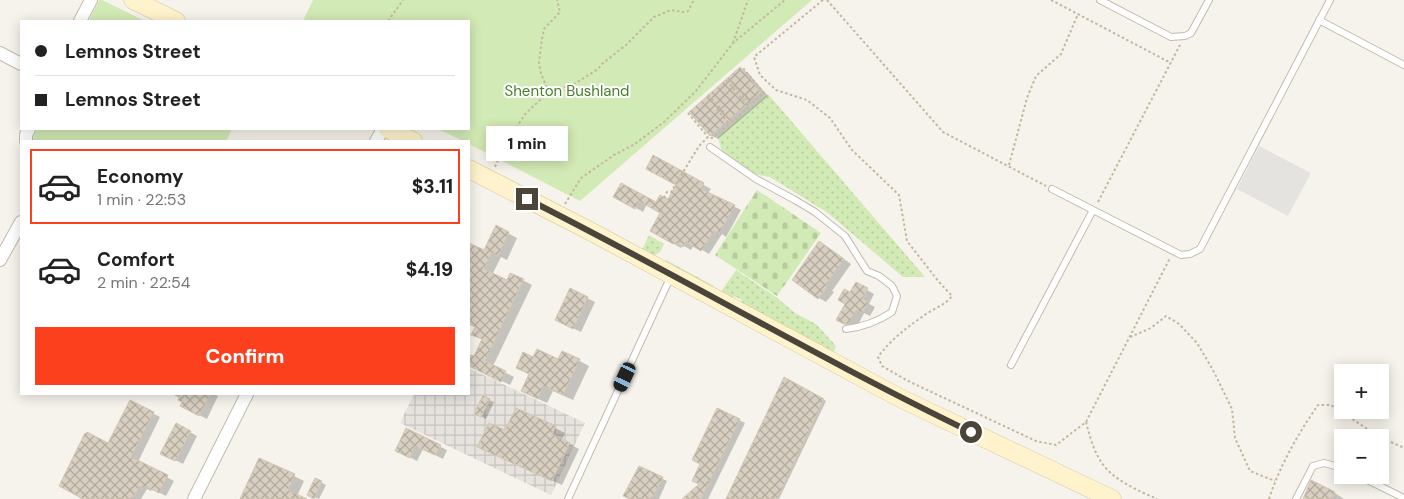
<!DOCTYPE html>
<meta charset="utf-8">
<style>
body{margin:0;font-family:"DM Sans",sans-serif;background:#f6f6f6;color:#222;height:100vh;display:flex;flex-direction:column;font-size:19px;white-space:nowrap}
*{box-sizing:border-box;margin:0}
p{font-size:16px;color:#767676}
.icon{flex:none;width:28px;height:28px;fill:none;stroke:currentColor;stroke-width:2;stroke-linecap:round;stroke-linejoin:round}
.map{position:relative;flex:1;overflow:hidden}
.side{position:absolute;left:20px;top:140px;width:450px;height:255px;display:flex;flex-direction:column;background:#fff;border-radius:0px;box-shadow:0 2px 12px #0003}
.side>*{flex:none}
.hud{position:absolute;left:20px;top:20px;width:450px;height:110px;border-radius:0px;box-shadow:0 2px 12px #0003;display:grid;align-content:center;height:110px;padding:0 15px;background:#fff}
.buttons{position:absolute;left:1334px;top:364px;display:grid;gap:10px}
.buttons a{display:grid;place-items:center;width:55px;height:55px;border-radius:0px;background:#fff;box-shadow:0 2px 12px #0003;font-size:25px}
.end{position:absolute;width:22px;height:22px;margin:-11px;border:6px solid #4b4439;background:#fff;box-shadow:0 0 0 2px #fff}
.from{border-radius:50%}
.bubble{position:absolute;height:35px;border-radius:0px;background:#fff;box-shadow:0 2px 12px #0003;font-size:16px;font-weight:800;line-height:35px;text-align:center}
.car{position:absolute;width:15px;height:30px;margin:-15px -8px;border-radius:6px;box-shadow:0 0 4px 1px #0007;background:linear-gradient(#222 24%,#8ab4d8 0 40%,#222 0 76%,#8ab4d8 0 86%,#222 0)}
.hud b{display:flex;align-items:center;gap:18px;height:48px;font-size:19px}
.hud b+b{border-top:1px solid #e0e0e0}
.hud i{width:12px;height:12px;background:#222}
ul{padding:9px 0 0;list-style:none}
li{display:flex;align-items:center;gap:15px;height:75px;margin:0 10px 8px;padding:0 5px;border:2px solid transparent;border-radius:0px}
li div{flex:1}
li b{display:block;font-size:19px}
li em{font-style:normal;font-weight:800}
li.current{border-color:#fc3f1d}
li>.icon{width:45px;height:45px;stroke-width:1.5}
.cta{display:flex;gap:10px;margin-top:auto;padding:10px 15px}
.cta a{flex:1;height:58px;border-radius:0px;background:#fc3f1d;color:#fff;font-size:20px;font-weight:800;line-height:58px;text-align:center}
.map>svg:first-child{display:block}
.industrial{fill:url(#industrial-grid)}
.grass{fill:url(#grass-dots)}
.cemetery{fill:url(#cemetery-stones)}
.green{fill:#d2eab5}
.parking{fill:#e5e3e0}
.shadow{fill:#0003}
.building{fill:url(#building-cross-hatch);stroke:#d3c7b4}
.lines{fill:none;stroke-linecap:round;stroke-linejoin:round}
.lane-casing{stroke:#c2bbae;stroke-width:8}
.street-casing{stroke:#c2bbae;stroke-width:14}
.secondary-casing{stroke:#d6c79b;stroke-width:19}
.path{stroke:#c4b79f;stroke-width:2;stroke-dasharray:2.5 2.5;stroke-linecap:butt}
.lane{stroke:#fff;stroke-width:6}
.street{stroke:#fff;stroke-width:12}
.secondary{stroke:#fff3cd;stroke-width:18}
.route{stroke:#4b4439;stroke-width:6}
.labels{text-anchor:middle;stroke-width:4;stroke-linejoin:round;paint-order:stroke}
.park-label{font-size:15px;fill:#4a7f2a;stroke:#fff}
</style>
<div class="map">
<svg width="1404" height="499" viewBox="0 0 1404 499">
<defs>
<pattern id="industrial-grid" width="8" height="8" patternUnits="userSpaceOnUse" patternTransform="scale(1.25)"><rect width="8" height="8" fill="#e6e2dd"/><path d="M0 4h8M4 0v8" fill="none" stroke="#c7c3be"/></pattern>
<pattern id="grass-dots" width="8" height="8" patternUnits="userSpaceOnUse" patternTransform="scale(1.25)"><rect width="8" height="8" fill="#d2eab5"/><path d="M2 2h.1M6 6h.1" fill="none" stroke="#b6ca9c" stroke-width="1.8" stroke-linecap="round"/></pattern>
<pattern id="cemetery-stones" width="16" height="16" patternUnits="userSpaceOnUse" patternTransform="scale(1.25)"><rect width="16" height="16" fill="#d2eab5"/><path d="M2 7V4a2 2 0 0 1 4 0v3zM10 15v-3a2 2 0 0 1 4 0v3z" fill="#b6ca9c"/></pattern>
<pattern id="building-cross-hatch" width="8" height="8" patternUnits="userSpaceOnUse" patternTransform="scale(1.25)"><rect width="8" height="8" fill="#d8cfc1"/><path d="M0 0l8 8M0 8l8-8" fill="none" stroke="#b1aa9e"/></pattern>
</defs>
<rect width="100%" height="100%" fill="#f6f3ec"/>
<path class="industrial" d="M 469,368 L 585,423 L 551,495 L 400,423 L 414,394 L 469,394 Z"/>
<path class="grass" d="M 768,94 L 925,277 L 903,277 L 828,213 L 770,177 L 754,174 L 722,152 L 718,137 Z
M 649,235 L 664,244 L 660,252 L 653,256 L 642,250 Z
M 666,260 L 714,286 L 711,288 L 666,263 Z
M 736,270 L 776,297 L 795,313 L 816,324 L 836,346 L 833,354 L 740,304 L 742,300 L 734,296 L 733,298 L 722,294 L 722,290 Z"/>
<path class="cemetery" d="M 757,190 L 821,233 L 777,296 L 715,255 Z"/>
<path class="green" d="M 99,0 L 102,0 L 145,21 L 89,21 Z
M 313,0 L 812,0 L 580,201 L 469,144 L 469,141 L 463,141 L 438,129 L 469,129 L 469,21 L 303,21 Z
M 37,129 L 232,129 L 226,141 L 32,141 Z"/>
<path class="parking" d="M 1259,146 L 1311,173 L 1288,216 L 1237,189 Z"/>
<path class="shadow" d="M 740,68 L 748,73 L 768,96 L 718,139 L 710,135 Z
M 654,157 L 711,189 L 708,193 L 741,210 L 726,237 L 722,234 L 709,254 L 694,245 L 691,250 L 682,245 L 681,248 L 652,231 L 662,213 L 647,204 L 643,212 L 615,196 L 656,204 L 668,201 L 677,185 Z
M 496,227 L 517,238 L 507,260 L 501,257 L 492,275 L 507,282 L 511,274 L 532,285 L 493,366 L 514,377 L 510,385 L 469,365 L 472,356 L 474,357 L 483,340 L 473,334 L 476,327 L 469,323 L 469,241 L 470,241 L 469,244 L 484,251 Z
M 827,247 L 851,264 L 832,291 L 834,292 L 826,302 L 819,298 Z
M 857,284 L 874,294 L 869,304 L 875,307 L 870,316 L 864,313 L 857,327 L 853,328 L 838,320 Z
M 571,290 L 595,302 L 581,332 L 564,324 Z
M 563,352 L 589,366 L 573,400 L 553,391 L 547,403 L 532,396 L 530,374 L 534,359 L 559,361 Z
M 785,379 L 826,401 L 779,499 L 728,499 Z
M 172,394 L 214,394 L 218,396 L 207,419 L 189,410 L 180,398 Z
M 489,400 L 494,402 L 486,419 L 480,416 Z
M 131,402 L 160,417 L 138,462 L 174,481 L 166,496 L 152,489 L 151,491 L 147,489 L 141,499 L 85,499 L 109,444 Z
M 517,409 L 565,433 L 562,440 L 579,449 L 562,485 L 489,452 L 506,432 Z
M 739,420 L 745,423 L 708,499 L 684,499 L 700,484 Z
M 406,430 L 447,450 L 443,459 L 423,449 L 417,461 L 404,454 Z
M 190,432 L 197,436 L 183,464 L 169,457 Z
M 260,459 L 304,481 L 297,496 L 303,499 L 241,499 Z
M 639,467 L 667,481 L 659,499 L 631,499 Z
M 321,482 L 326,485 L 319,499 L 308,495 Z
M 1312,482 L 1335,493 L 1344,499 L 1304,499 Z"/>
<path class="building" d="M 740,67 L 761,92 L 710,136 L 689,112 Z
M 653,155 L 704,183 L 701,189 L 735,205 L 719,234 L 714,231 L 701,251 L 686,242 L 683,247 L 674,242 L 673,244 L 650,231 L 660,213 L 639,201 L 635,209 L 613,197 L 621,183 L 656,202 L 660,195 L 668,199 L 676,185 L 646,169 Z
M 496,225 L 509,232 L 498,256 L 492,253 L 484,269 L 507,280 L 510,273 L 524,279 L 485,361 L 506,371 L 501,382 L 469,366 L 469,360 L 471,355 L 474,356 L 482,339 L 471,335 L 475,327 L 469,324 L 469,243 L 484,250 Z
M 819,241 L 844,259 L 825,286 L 827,287 L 818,299 L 792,280 Z
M 856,282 L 868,288 L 862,299 L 869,302 L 862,313 L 856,310 L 849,324 L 844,324 L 836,320 L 845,304 L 838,300 L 844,289 L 850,292 Z
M 570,288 L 588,297 L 573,329 L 555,320 Z
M 537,349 L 558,359 L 562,351 L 580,359 L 563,395 L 543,386 L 538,399 L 521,391 L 529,374 L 516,368 L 523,352 L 533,357 Z
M 784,377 L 824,399 L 777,499 L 726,499 Z
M 181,394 L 211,394 L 199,416 L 180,406 L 182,402 L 178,400 Z
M 483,395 L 490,399 L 481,417 L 474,414 Z
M 130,400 L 154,412 L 131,457 L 168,475 L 159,493 L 145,486 L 143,488 L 140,486 L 132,499 L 83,499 L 59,486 L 85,433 L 86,434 L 87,432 L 108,443 Z
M 516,408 L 556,426 L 552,434 L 570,443 L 552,481 L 477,447 L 489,423 L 505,430 Z
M 717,408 L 740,419 L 701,499 L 682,499 L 699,484 L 692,481 L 700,464 L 692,460 Z
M 176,423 L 191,431 L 175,461 L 160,454 Z
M 406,428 L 441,445 L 435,455 L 415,446 L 410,458 L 395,451 Z
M 259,458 L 295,474 L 288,490 L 307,499 L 240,499 Z
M 639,466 L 663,477 L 652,499 L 630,499 L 623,496 Z
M 315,478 L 322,481 L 314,499 L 307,495 Z
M 1311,480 L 1335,492 L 1332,499 L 1303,499 Z"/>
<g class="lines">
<defs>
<path id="lane" d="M 1100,0 L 1171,37 L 1185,36 L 1191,33 L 1209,0
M 1319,20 L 1404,65
M 710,147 L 756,179 L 795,200 L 815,212 L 845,236 L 867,271 L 879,276 L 892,286 L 897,296 L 892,312 C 877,322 863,327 846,329
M 1052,189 L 1181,255 L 1190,254 L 1200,249 L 1330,0
M 1011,365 L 1093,210
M 1357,475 L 1404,498
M 568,499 L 671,276
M 1296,499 L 1313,466 L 1324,463 L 1342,468"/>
<path id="street" d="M 80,21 L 91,0
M 0,53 L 21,64
M 26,141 L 26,135 L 29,129
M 376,141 L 383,129
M 0,260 L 21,222
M 194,499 L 247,394"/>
<path id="secondary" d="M 133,0 L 176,21
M 388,129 L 413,141
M 469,169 L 588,230 L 900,398 L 1112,499"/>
</defs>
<use href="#lane" class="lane-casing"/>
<use href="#street" class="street-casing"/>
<use href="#secondary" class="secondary-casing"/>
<path class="path" d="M 823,0 L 754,57 L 760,75 L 776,90 L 807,100 L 830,118 L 852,150 L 899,195 L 907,241 L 939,282 L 952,296 C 946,304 934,309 926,314 C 908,327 891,339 878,357 L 882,366 L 908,381 L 1036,441 L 1056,445 L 1086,422 L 1170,258
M 827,0 L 943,132 L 1046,186
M 1051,0 L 1171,63
M 388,21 L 403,0
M 733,43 L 748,0
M 549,92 L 541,74 L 539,63 L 542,39 L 544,29 L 560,12 L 557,0
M 708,95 L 719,107
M 688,113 L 708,137
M 1009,165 L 1027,98 L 1036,76 L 1061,54 L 1078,14
M 495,167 L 503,147 L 526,113 L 549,92 L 558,87 L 567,87 L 576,83 L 598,69 L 603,63 L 626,45 L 654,17 L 671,10 L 684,12 L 688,11 L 694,0
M 664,198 L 667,192 L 671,192 L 699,146 L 708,137 L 712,138 L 729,124 L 717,109 L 719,107 L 732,122 L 749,107 L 727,81 L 729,79 L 751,104 L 764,93 L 743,68
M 1098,202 L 1180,45
M 565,204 L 581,178 L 614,155 L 635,144 L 664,122 L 696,91 L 733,43 L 785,0
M 1130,337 L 1151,328 L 1166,316 L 1179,324 L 1197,343 L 1213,370 L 1232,409 L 1235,438 L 1250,471 L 1275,481
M 1086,422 C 1090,437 1094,453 1104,466 C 1116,481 1139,491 1157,499
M 1269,499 C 1280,465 1298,434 1318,405 L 1331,405 L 1378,436 L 1404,448"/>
<use href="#lane" class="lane"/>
<use href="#street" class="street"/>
<use href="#secondary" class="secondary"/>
</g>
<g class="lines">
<path class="route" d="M 527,199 C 676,274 820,359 971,432"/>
</g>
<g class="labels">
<g class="park-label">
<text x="567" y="96">Shenton Bushland</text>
</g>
</g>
</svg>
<div class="buttons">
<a>+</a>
<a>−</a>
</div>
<i class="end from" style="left:971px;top:432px"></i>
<i class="end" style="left:527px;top:199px"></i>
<div class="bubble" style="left:486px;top:126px;width:82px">1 min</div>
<i class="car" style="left:625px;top:377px;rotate:205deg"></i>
<div class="hud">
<b><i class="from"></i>Lemnos Street</b>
<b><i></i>Lemnos Street</b>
</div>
<section class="side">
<ul>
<li class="current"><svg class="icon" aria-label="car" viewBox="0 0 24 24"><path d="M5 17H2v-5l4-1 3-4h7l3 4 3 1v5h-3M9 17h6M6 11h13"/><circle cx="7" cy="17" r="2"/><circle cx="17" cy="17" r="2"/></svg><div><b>Economy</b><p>1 min · 22:53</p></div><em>$3.11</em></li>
<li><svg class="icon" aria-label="car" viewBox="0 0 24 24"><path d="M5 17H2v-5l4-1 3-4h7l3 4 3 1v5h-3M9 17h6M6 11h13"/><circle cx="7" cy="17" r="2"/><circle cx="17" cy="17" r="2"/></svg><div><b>Comfort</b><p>2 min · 22:54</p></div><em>$4.19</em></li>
</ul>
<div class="cta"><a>Confirm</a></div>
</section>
</div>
